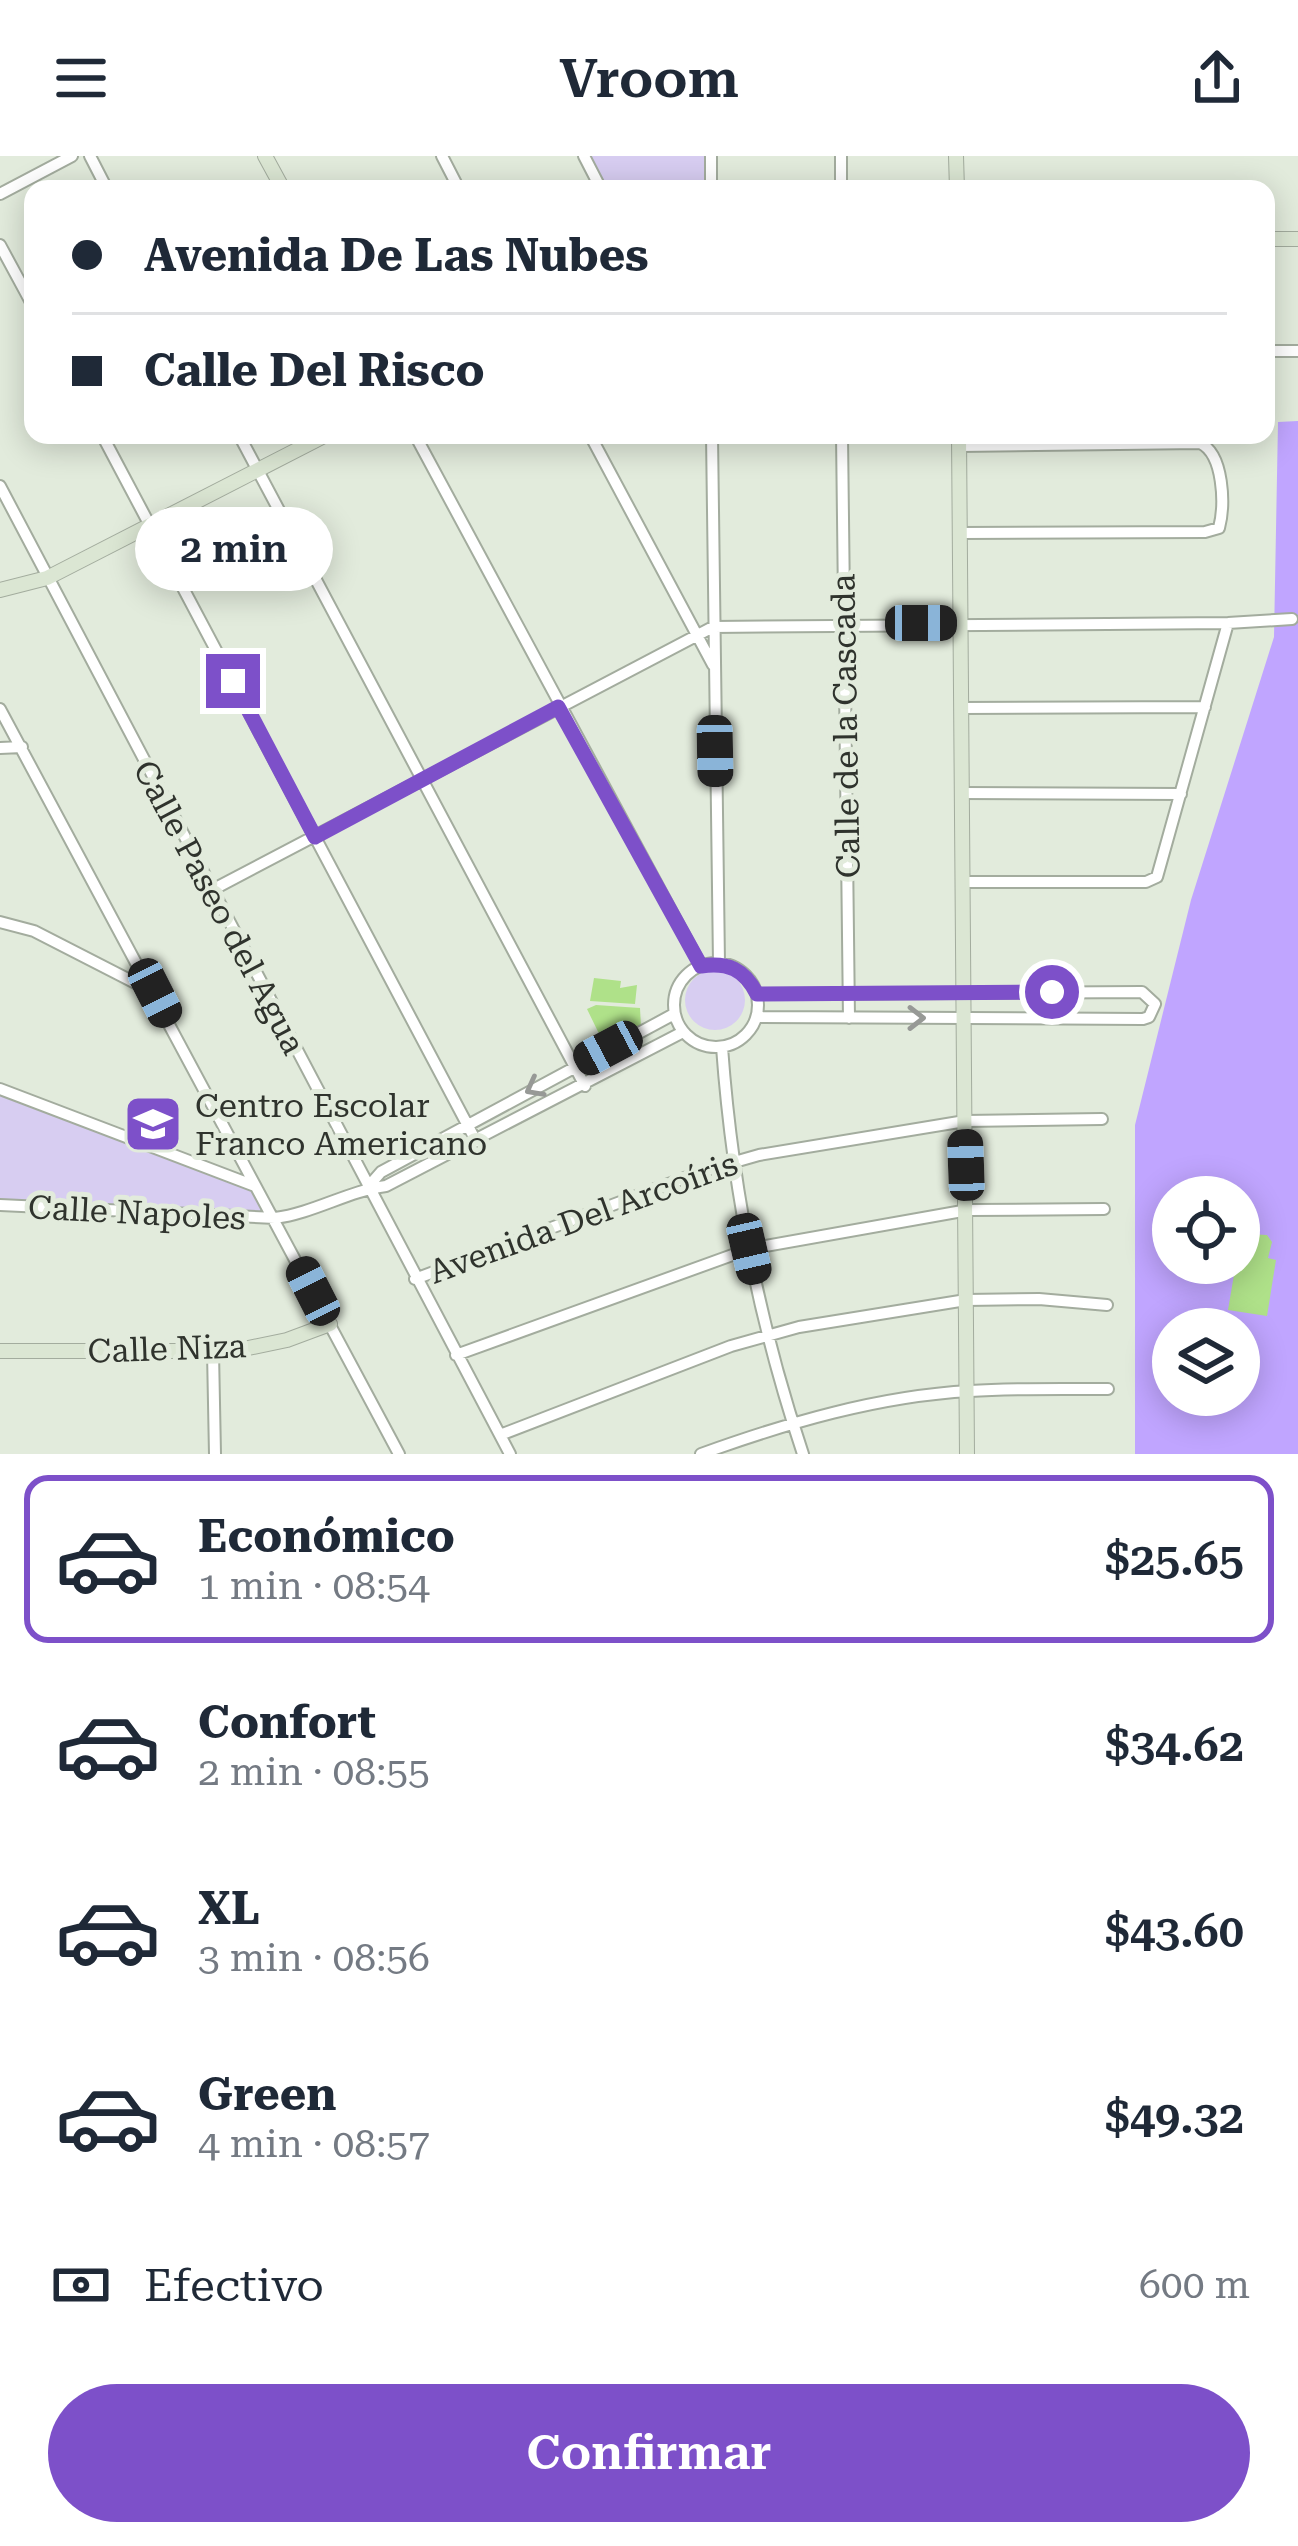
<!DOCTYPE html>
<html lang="es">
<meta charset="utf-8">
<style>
body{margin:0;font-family:"Roboto Serif",serif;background:#f2f2f3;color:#1f2937;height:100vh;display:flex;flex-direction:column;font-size:45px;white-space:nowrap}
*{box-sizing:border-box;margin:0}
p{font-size:39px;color:#747a83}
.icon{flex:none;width:66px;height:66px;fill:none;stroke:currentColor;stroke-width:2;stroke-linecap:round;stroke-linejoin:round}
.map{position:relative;height:1298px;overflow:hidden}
.side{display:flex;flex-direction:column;background:#fff;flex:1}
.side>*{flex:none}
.hud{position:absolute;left:24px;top:24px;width:1251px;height:264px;border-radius:24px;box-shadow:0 6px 30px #0003;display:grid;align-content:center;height:264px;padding:0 48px;background:#fff}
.fabs{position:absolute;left:1152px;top:1020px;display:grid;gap:24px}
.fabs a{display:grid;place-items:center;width:108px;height:108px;border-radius:50%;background:#fff;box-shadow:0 6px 30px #0003;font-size:60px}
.end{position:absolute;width:54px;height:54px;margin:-27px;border:15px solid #7d50c9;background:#fff;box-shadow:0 0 0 6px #fff}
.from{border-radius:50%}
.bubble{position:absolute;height:84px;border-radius:42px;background:#fff;box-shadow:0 6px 30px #0003;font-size:39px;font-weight:600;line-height:84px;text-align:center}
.car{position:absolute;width:36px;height:72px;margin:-36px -18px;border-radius:15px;box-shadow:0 0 9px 3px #0007;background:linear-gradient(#222 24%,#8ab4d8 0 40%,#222 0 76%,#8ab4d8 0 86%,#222 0)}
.hud b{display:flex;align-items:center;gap:42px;height:114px;font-size:45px}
.hud b+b{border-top:3px solid #e0e1e3}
.hud i{width:30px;height:30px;background:#1f2937}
ul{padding:21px 0 0;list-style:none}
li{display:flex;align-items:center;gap:36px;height:168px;margin:0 24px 18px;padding:0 24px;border:6px solid transparent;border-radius:24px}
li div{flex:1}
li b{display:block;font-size:45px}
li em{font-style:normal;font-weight:600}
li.selected{border-color:#7d50c9}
li>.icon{width:108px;height:108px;stroke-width:1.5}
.pay{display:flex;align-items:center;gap:30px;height:132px;padding:0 48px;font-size:45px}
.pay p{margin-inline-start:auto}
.button{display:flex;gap:24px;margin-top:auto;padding:24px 48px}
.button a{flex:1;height:138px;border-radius:72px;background:#7d50c9;color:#fff;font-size:48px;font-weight:600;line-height:138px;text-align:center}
header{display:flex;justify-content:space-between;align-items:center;height:156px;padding:0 48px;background:#fff;font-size:54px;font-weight:600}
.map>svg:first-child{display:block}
.green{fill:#d7cdf1}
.forest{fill:#c0a5ff;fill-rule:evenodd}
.building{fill:#afe189}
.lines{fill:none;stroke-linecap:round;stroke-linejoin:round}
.street-casing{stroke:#a3ac9e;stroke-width:14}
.secondary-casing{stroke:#a3ac9e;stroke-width:16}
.street{stroke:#fff;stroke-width:10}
.secondary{stroke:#dbe6d3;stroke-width:14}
.oneway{stroke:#979996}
.route{stroke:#7d50c9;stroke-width:15}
.labels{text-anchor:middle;stroke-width:10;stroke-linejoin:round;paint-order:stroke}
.street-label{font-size:33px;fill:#2f332d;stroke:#e2ebdc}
.poi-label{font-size:33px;fill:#2f332d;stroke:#e2ebdc;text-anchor:start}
</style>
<header><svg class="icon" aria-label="menu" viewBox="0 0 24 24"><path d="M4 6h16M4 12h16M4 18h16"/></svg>Vroom<svg class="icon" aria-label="share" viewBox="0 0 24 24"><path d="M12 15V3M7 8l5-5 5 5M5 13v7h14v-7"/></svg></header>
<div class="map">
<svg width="1298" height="1298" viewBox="0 0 1298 1298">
<rect width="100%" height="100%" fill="#e2ebdc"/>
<path class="green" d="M 586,0 L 709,0 L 710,33 L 602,33 Z
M685 844a30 30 0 1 1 60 0a30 30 0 1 1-60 0Z
M 0,936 L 261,1036 L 276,1066 L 0,1049 Z"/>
<path class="forest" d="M 1298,265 L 1298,1298 L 1135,1298 L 1135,969 L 1191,744 L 1274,481 L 1278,266 ZM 1173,1041 L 1239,1041 L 1239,1107 L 1173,1107 ZM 1173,1173 L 1239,1173 L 1239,1239 L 1173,1239 Z"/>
<path class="building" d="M 594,822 L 621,825 L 620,832 L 637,829 L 635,848 L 590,845 Z
M 596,849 L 640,852 L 641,871 L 604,888 L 587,853 Z
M 1249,1078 L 1267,1079 L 1272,1086 L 1268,1102 L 1276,1104 L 1267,1160 L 1228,1154 L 1236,1107 L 1239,1107 L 1239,1098 L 1247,1099 L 1245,1085 Z"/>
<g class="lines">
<defs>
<path id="street" d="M 90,0 L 107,33
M 442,0 L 459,33
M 584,0 L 601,33
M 711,0 L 711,33
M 841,33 L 841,0
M 0,38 L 72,0
M 0,89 L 33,150
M 1266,195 L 1298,195
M 102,279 L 476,985
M 239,279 L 585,930
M 415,279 L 701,810
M 590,279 L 713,509
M 712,279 L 719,807
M 842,279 L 849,862
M 959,290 L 1200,287 C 1224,298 1225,349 1219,372 L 1205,376 L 960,377
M 0,330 L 510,1298
M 961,552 L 1205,551
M 0,553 L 399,1298
M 0,592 L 22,591
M 962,637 L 1181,638
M 963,726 L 1146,726 L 1157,721 L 1228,467
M 212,734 L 713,471 L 1228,467 L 1292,463
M 0,766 L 34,775 L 155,837
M674 849a42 42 0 1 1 84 0a42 42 0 1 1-84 0Z
M 757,838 L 1142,836 L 1155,848 L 1149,861 L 1143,863 L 757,861
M 722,891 C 732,1029 759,1167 803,1298
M 0,933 L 255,1030
M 367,1032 L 381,1016 L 674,858
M 0,1049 L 275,1062 C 314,1057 348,1035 386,1030 L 683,876
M 415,1123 L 703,1015 L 759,999 L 965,965 L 1102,963
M 213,1196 L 215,1298
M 456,1199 L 749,1093 L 968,1054 L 1104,1053
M 500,1279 L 731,1190 L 799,1171 L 966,1144 L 1039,1143 L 1107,1149
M 701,1298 C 787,1267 878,1240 970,1235 C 1016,1232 1062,1233 1108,1233"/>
<path id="secondary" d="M 265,0 L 283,33
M 956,0 L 957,33
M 1266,83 L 1298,83
M 959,279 L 967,1298
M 0,434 L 47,422 L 326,279
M 0,1195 L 234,1195 L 287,1184 L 330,1168"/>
</defs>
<use href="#street" class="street-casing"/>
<use href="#secondary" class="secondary-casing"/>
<use href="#street" class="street"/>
<use href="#secondary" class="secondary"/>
</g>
<defs><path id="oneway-chevron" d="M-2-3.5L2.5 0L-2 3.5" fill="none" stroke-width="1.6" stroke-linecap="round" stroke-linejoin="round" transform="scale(3)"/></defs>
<g class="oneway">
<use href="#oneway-chevron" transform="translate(916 862)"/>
<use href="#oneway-chevron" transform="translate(534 932) rotate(152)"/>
</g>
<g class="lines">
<path class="route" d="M 233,525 L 315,681 L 558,551 L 701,810 C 728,806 744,813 757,838 L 1052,836"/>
</g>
<defs>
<symbol id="school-square" viewBox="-11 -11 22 22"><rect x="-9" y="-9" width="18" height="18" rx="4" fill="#7d50c9" stroke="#e2ebdc"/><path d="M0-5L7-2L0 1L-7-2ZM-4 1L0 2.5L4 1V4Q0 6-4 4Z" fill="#fff"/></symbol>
</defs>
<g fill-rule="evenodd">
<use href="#school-square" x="120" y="935" width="66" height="66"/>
</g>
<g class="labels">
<g class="street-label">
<text transform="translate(845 570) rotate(-91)" y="12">Calle de la Cascada</text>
<text transform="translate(220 751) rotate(62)" y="12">Calle Paseo del Agua</text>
<text transform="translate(137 1056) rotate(3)" y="12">Calle Napoles</text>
<text transform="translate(583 1061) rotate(-20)" y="12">Avenida Del Arcoíris</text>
<text transform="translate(167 1192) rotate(-2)" y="12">Calle Niza</text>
</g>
<g class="poi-label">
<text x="195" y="961">Centro Escolar<tspan x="195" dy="38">Franco Americano</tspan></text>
</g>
</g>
</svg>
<div class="fabs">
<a><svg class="icon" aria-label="locate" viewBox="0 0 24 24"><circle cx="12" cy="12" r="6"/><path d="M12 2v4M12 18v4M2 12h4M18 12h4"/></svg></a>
<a><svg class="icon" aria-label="layers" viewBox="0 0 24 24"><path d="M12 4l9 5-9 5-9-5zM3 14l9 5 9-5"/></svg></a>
</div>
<i class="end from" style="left:1052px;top:836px"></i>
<i class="end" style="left:233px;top:525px"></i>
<div class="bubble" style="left:135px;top:351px;width:198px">2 min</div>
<i class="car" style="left:921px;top:467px;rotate:90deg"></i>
<i class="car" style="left:715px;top:595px;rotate:179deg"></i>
<i class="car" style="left:155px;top:837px;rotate:153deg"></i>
<i class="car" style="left:608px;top:892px;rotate:242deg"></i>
<i class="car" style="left:966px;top:1009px;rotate:358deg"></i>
<i class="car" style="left:749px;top:1093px;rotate:167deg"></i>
<i class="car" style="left:313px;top:1135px;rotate:333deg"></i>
<div class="hud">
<b><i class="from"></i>Avenida De Las Nubes</b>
<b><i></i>Calle Del Risco</b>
</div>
</div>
<section class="side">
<ul>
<li class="selected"><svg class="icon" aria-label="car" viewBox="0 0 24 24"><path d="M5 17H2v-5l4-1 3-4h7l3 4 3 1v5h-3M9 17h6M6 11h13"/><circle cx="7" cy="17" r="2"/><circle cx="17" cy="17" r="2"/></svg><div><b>Económico</b><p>1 min · 08:54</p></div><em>$25.65</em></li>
<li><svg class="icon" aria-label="car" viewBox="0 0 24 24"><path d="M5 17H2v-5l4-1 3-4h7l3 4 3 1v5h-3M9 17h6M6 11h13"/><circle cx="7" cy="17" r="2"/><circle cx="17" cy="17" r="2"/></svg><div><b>Confort</b><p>2 min · 08:55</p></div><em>$34.62</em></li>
<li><svg class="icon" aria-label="car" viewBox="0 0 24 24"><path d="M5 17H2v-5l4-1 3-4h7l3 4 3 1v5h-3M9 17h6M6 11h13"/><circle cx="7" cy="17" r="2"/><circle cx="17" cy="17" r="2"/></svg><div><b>XL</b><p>3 min · 08:56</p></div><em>$43.60</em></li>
<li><svg class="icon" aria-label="car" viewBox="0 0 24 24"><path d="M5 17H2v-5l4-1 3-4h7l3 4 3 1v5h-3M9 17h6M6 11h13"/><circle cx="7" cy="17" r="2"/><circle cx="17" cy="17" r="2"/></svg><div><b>Green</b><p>4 min · 08:57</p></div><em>$49.32</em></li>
</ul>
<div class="pay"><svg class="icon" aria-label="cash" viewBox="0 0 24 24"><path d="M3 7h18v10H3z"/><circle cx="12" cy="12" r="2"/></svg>Efectivo<p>600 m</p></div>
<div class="button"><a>Confirmar</a></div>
</section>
